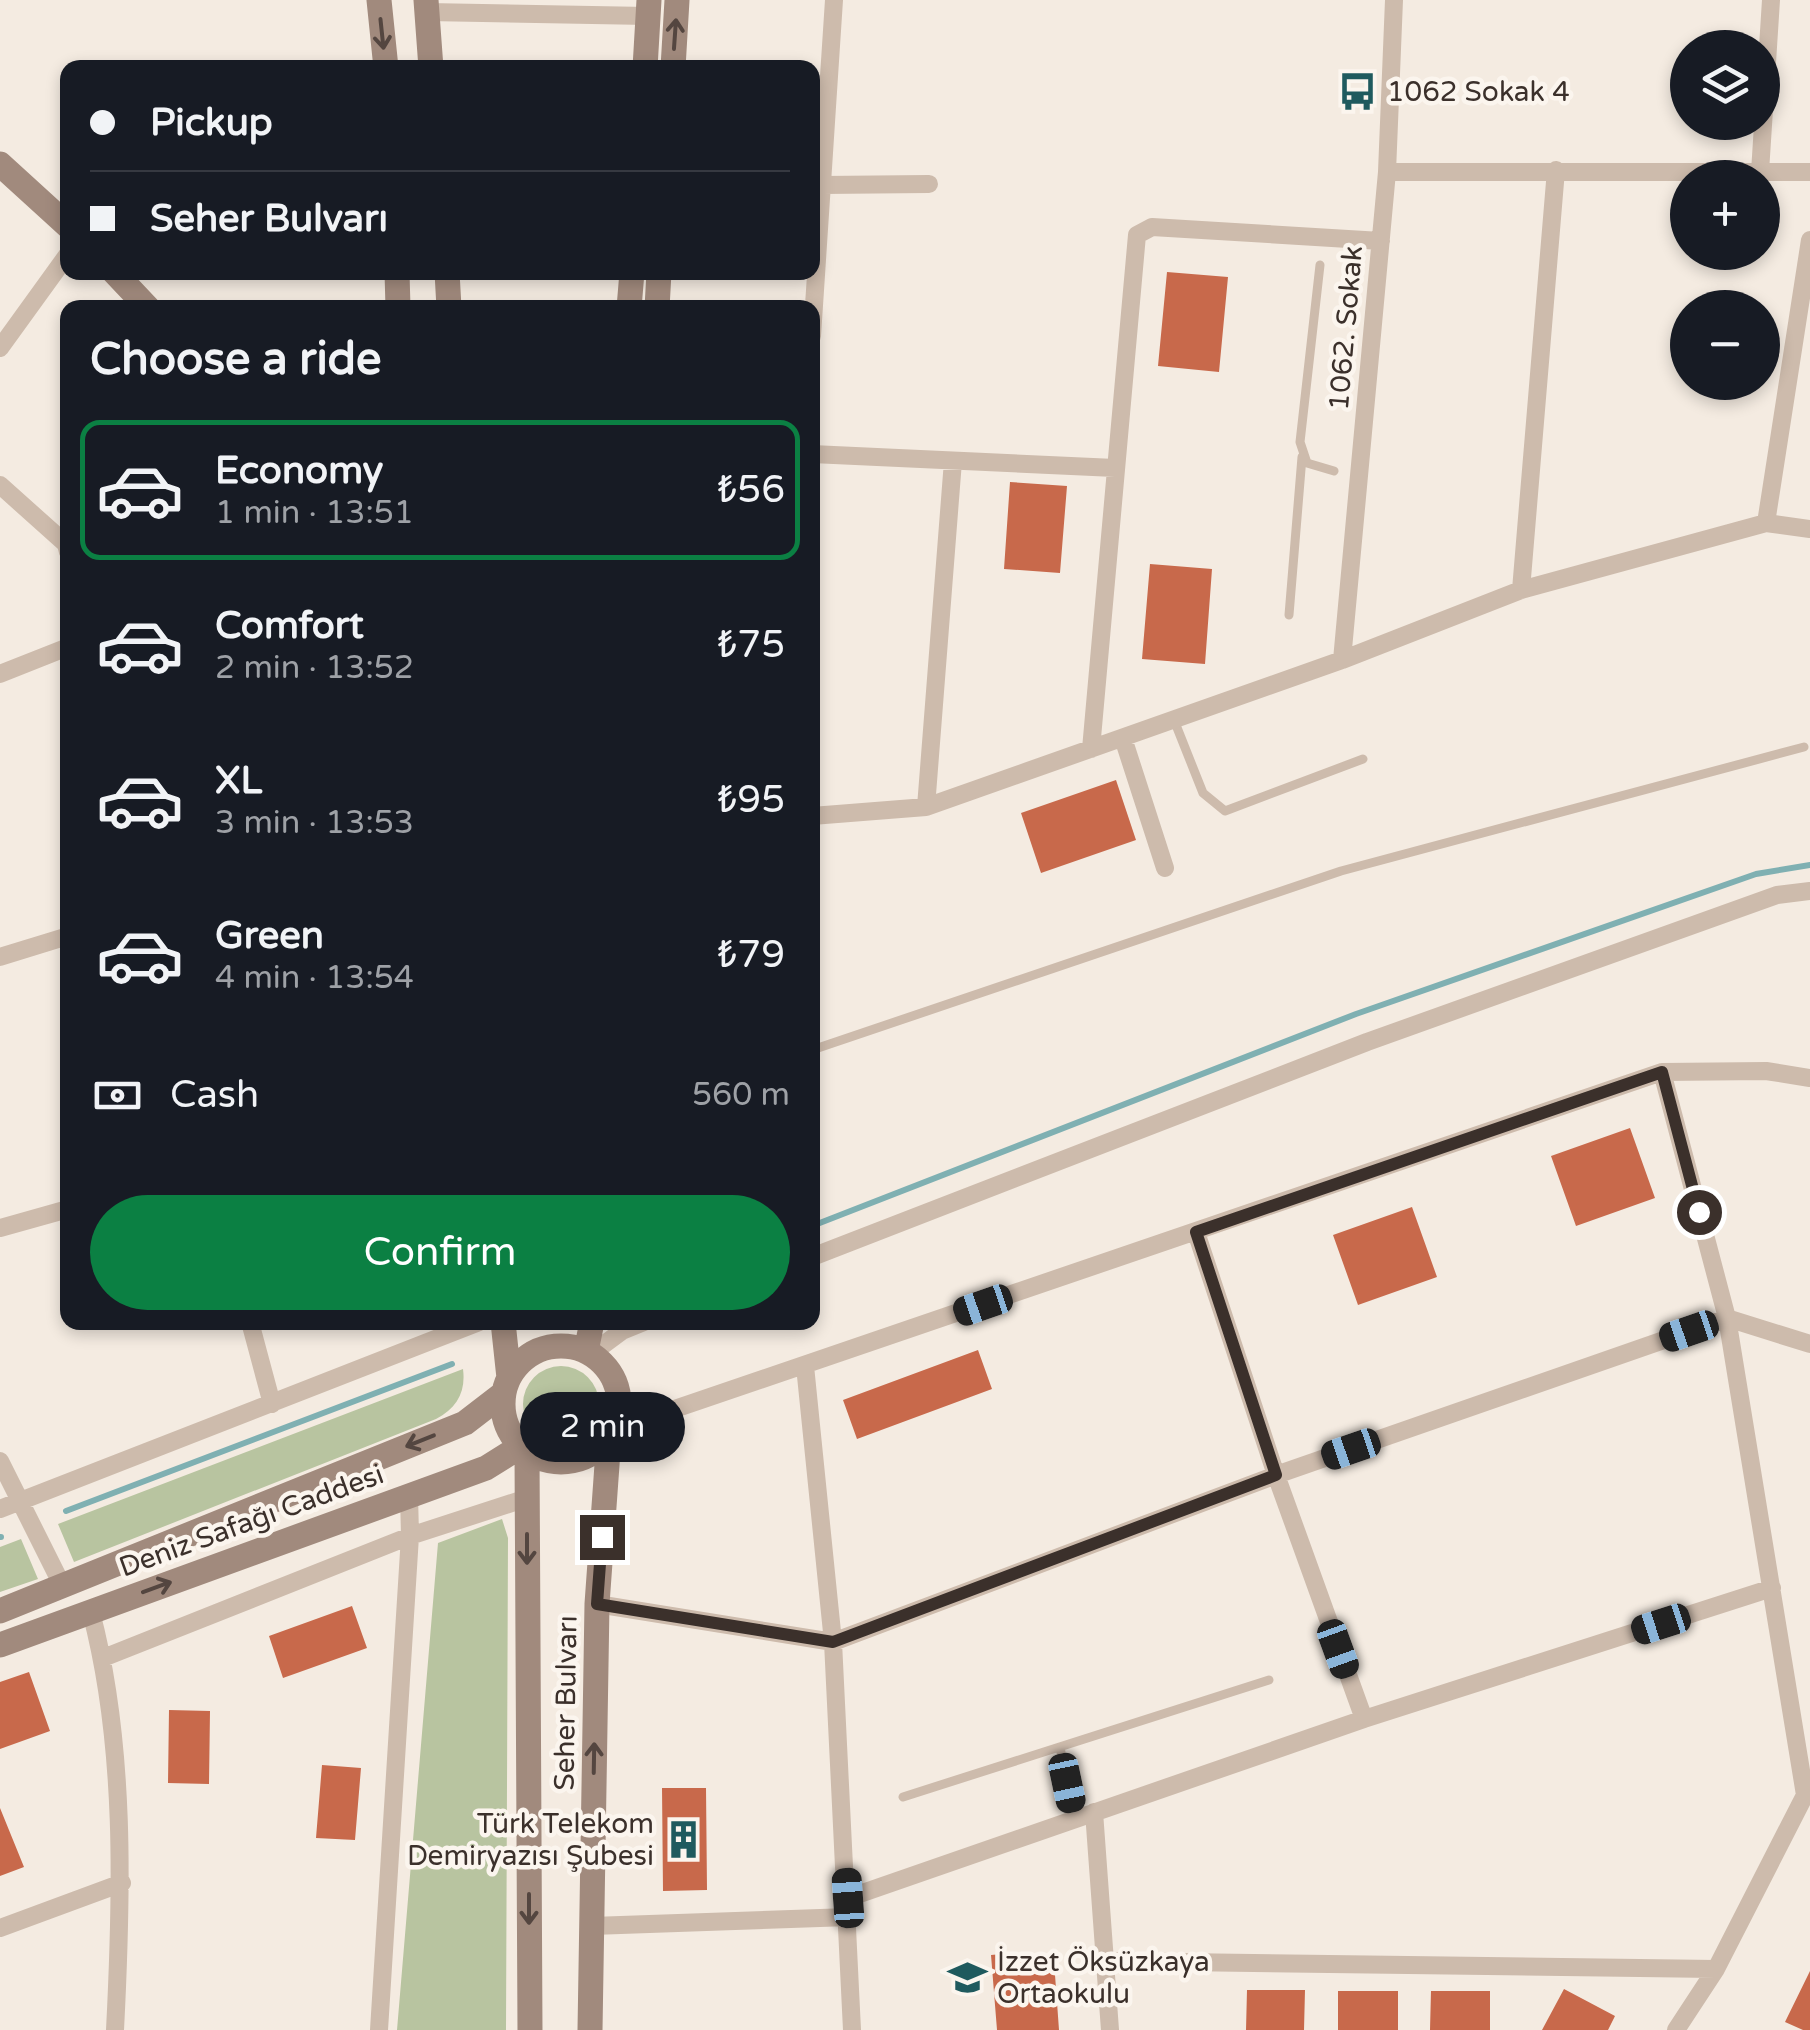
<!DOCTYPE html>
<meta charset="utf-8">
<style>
body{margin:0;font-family:"Varela Round",sans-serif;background:#242831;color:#f1f3f6;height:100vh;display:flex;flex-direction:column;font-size:38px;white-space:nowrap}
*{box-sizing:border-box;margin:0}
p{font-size:32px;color:#9ea1a6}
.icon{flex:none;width:55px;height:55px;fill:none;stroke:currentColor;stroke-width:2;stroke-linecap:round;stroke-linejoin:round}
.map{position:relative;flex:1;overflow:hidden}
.side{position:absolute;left:60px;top:300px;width:760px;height:1030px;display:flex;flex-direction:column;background:#171b24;border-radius:20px;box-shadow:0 5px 15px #0003}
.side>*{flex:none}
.banner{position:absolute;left:60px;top:60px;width:760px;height:220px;border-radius:20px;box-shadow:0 5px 15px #0003;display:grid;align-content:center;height:220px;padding:0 30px;background:#171b24}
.tools{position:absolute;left:1670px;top:30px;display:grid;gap:20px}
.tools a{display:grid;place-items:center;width:110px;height:110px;border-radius:50%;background:#171b24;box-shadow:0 5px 15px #0003;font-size:50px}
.end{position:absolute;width:45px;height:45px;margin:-22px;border:12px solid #3b302b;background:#fff;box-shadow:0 0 0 5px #fff}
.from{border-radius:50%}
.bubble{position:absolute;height:70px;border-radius:35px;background:#171b24;box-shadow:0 5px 15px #0003;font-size:32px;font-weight:600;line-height:70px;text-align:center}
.car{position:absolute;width:30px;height:60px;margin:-30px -15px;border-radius:12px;box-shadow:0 0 8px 2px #0007;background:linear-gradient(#222 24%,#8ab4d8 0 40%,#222 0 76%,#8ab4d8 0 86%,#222 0)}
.banner b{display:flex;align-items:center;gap:35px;height:95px;font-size:38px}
.banner b+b{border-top:2px solid #363941}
.banner i{width:25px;height:25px;background:#f1f3f6}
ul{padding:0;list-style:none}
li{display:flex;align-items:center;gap:30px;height:140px;margin:0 20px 15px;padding:0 10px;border:5px solid transparent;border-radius:20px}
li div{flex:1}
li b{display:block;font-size:38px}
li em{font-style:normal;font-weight:600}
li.on{border-color:#0b8043}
li>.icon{width:90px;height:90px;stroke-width:1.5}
h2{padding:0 30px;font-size:45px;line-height:120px}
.pay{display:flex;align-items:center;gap:25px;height:110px;padding:0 30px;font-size:38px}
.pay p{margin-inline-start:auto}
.cta{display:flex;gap:20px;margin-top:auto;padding:20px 30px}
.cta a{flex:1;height:115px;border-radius:60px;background:#0b8043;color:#fff;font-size:40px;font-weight:600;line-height:115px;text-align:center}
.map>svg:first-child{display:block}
.green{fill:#b8c4a0}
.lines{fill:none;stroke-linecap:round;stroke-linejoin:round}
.stream{stroke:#7fb0b2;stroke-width:6}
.building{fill:#c8694b}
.lane{stroke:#cdbbac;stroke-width:9}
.street{stroke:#cdbbac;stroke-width:18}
.secondary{stroke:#a18a7d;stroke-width:25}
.oneway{stroke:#544640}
.route{stroke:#3b302b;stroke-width:12}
.labels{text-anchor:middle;stroke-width:9;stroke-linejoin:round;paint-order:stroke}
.poi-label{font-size:28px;fill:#3b302b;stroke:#fbf5ee;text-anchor:start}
.street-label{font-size:28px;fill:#3b302b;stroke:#fbf5ee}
</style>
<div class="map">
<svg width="1810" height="2030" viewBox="0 0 1810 2030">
<rect width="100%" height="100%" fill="#f4ebe1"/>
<path class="green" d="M523 1404a38 38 0 1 1 76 0a38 38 0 1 1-76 0Z
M 463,1369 C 466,1392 457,1408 436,1419 L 74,1562 L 58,1524 Z
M 502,1519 L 508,1538 L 506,2030 L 397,2030 L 438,1543 Z
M 21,1539 L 38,1579 L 0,1592 L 0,1547 Z"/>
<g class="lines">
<path class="stream" d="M 812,1226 L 1356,1014 L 1756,874 L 1810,865
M 66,1511 L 452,1364
M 0,1537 L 1,1537"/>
</g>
<path class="building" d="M 1167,272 L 1228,277 L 1219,372 L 1158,366 Z
M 1010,482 L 1067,486 L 1060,573 L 1004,569 Z
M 1150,564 L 1212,569 L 1205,664 L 1142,659 Z
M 1116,780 L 1136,840 L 1041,873 L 1021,813 Z
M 1630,1128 L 1655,1198 L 1576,1226 L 1551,1156 Z
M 1412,1207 L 1437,1277 L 1358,1305 L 1333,1235 Z
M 978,1350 L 992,1389 L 857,1439 L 843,1400 Z
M 352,1606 L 367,1648 L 283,1678 L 269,1636 Z
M 29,1672 L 50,1731 L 0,1749 L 0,1682 Z
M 169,1710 L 210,1711 L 209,1784 L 168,1783 Z
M 322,1765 L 361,1768 L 355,1840 L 316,1838 Z
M 662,1788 L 706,1788 L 707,1890 L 663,1891 Z
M 0,1808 L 24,1867 L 0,1876 Z
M 1022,1952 L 1023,1963 L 1054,1961 L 1059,2030 L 997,2030 L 991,1955 Z
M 1810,1971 L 1810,2030 L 1803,2030 L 1785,2022 Z
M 1564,1989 L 1615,2016 L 1608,2030 L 1542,2030 Z
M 1247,1990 L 1305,1990 L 1304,2030 L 1246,2030 Z
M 1338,1991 L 1398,1991 L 1398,2030 L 1338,2030 Z
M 1431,1991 L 1490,1991 L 1490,2030 L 1430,2030 Z"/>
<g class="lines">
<path class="lane" d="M 1320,265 L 1300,442 L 1307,463 L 1334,471
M 1289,615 L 1302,457
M 1174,720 L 1203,793 L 1225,811 L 1363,759
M 812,1050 L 1341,871 L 1804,747
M 1060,1747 L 1074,1819
M 903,1797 L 1269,1680"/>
<path class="street" d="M 427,12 L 648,16
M 1387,172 L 1810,172
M 1760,172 L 1771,0
M 822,185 L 929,184
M 812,336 L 834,0
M 0,348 L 68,254
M 812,454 L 1115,468
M 0,485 L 66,544 L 68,552
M 1766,523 L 1810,240
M 1521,590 L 1556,170
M 1342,660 L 1387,172 L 1394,0
M 0,674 L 68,647
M 1123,738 L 1165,868
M 1091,749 L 1137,235 L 1152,227 L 1381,241
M 926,807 L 953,461
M 812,816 L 926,807 L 1342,660 L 1521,590 L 1766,523 L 1810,529
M 0,957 L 68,936
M 1662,1072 L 1727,1318 L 1805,1795 L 1716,1969 L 1676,2030
M 0,1228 L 68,1209
M 1196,1232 L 1276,1475 L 1364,1719
M 812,1257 L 1367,1042 L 1777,895 L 1810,891
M 250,1322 L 272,1404
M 591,1354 L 622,1331 L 644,1322
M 805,1366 L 833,1642 L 852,2030
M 613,1430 L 1662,1072 L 1766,1071 L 1810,1078
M 0,1461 L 63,1587
M 0,1509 L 479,1322
M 597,1604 L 833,1642 L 1276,1475 L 1727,1318 L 1810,1344
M 91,1612 C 126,1745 122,1894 115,2030
M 103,1658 L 410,1536 L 527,1498
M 1094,1812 L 1110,2030
M 848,1898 L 1364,1719 L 1772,1588
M 592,1926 L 849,1917
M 0,1928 L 122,1883
M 1105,1961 L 1716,1969
M 379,2030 L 410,1536 L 409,1494"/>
<path class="secondary" d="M 379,0 L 386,68
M 426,0 L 431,68
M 645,68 L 649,0
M 673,68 L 677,0
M 0,164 L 68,226
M 114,272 L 148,308
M 397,272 L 398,308
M 447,272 L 449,308
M 629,308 L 632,272
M 657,308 L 659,272
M 503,1322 L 509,1378
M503 1404a58 58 0 1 1 116 0a58 58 0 1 1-116 0Z
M 586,1351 L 592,1322
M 527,1452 L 530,2030
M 0,1611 L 465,1423 L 504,1393
M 0,1645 L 486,1468 L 521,1446
M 590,2030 L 597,1604 L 609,1437"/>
</g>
<defs><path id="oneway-shaft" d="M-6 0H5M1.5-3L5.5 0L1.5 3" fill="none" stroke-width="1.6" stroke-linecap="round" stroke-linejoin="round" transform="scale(2.5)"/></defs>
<g class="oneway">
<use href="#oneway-shaft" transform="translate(382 34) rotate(84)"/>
<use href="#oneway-shaft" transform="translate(675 34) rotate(-86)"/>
<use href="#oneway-shaft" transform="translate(420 1441) rotate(158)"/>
<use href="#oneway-shaft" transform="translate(527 1549) rotate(90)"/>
<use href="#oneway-shaft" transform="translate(157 1587) rotate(-20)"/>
<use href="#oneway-shaft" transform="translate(594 1758) rotate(-89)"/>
<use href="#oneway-shaft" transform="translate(529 1909) rotate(90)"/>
</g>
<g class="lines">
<path class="route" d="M 602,1537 L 597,1604 L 833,1642 L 1276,1475 L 1196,1232 L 1662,1072 L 1699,1212"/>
</g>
<defs>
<symbol id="bus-bare" viewBox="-9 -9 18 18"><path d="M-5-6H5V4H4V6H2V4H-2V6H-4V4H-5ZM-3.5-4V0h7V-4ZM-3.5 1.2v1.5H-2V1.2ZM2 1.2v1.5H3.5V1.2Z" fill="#1f5a5e" stroke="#fbf5ee" stroke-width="2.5" paint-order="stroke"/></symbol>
<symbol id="building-bare" viewBox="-9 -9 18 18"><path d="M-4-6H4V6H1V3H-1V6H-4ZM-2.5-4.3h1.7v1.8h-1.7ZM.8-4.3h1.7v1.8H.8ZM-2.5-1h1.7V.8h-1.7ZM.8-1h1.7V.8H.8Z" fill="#1f5a5e" stroke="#fbf5ee" stroke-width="2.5" paint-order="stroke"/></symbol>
<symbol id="school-bare" viewBox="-9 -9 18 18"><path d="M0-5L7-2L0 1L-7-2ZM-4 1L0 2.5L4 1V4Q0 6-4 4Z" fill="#1f5a5e" stroke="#fbf5ee" stroke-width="2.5" paint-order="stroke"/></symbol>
</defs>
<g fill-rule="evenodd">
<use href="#bus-bare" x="1330" y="64" width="55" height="55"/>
<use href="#building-bare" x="656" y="1812" width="55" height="55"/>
<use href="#school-bare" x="940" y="1950" width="55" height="55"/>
</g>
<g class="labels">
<g class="poi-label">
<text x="1387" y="101">1062 Sokak 4</text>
<text x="654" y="1833" text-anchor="end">Türk Telekom<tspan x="654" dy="32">Demiryazısı Şubesi</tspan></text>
<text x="997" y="1971">İzzet Öksüzkaya<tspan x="997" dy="32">Ortaokulu</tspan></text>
</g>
<g class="street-label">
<text transform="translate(1345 328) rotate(-85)" y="10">1062. Sokak</text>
<text transform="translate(251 1520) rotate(-20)" y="10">Deniz Safağı Caddesi</text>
<text transform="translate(565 1703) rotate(-89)" y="10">Seher Bulvarı</text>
</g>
</g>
</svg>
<div class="tools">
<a><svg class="icon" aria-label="layers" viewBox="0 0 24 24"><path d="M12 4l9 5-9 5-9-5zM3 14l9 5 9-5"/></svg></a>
<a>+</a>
<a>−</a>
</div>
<i class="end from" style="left:1699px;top:1212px"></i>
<i class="end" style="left:602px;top:1537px"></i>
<div class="bubble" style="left:520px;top:1392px;width:165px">2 min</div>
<i class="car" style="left:983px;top:1305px;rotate:251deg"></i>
<i class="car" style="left:1689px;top:1331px;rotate:251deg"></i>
<i class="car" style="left:1351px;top:1449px;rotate:251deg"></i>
<i class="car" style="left:1661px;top:1624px;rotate:252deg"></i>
<i class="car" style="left:1338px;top:1649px;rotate:160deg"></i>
<i class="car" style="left:1067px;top:1783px;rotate:168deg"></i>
<i class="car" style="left:848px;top:1898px;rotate:356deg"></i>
<div class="banner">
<b><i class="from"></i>Pickup</b>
<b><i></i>Seher Bulvarı</b>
</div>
<section class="side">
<h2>Choose a ride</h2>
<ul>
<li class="on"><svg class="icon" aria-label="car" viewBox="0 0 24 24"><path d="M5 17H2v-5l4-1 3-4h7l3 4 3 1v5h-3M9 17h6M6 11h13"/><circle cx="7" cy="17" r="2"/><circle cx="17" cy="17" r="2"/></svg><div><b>Economy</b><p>1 min · 13:51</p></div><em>₺56</em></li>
<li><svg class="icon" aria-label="car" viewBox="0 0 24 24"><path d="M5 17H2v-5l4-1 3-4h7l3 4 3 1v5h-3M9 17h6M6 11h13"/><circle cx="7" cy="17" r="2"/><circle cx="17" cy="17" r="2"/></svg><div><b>Comfort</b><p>2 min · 13:52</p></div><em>₺75</em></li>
<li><svg class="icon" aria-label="car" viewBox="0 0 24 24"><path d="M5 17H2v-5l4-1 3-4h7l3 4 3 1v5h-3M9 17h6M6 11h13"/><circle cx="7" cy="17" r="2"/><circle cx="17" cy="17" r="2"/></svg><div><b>XL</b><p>3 min · 13:53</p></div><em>₺95</em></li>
<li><svg class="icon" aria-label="car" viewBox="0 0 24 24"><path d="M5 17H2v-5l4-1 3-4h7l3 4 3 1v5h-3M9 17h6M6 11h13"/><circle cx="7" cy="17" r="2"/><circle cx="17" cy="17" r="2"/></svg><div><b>Green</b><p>4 min · 13:54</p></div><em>₺79</em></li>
</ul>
<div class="pay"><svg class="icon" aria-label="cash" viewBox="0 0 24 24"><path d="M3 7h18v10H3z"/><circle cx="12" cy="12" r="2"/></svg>Cash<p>560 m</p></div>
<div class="cta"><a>Confirm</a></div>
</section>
</div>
